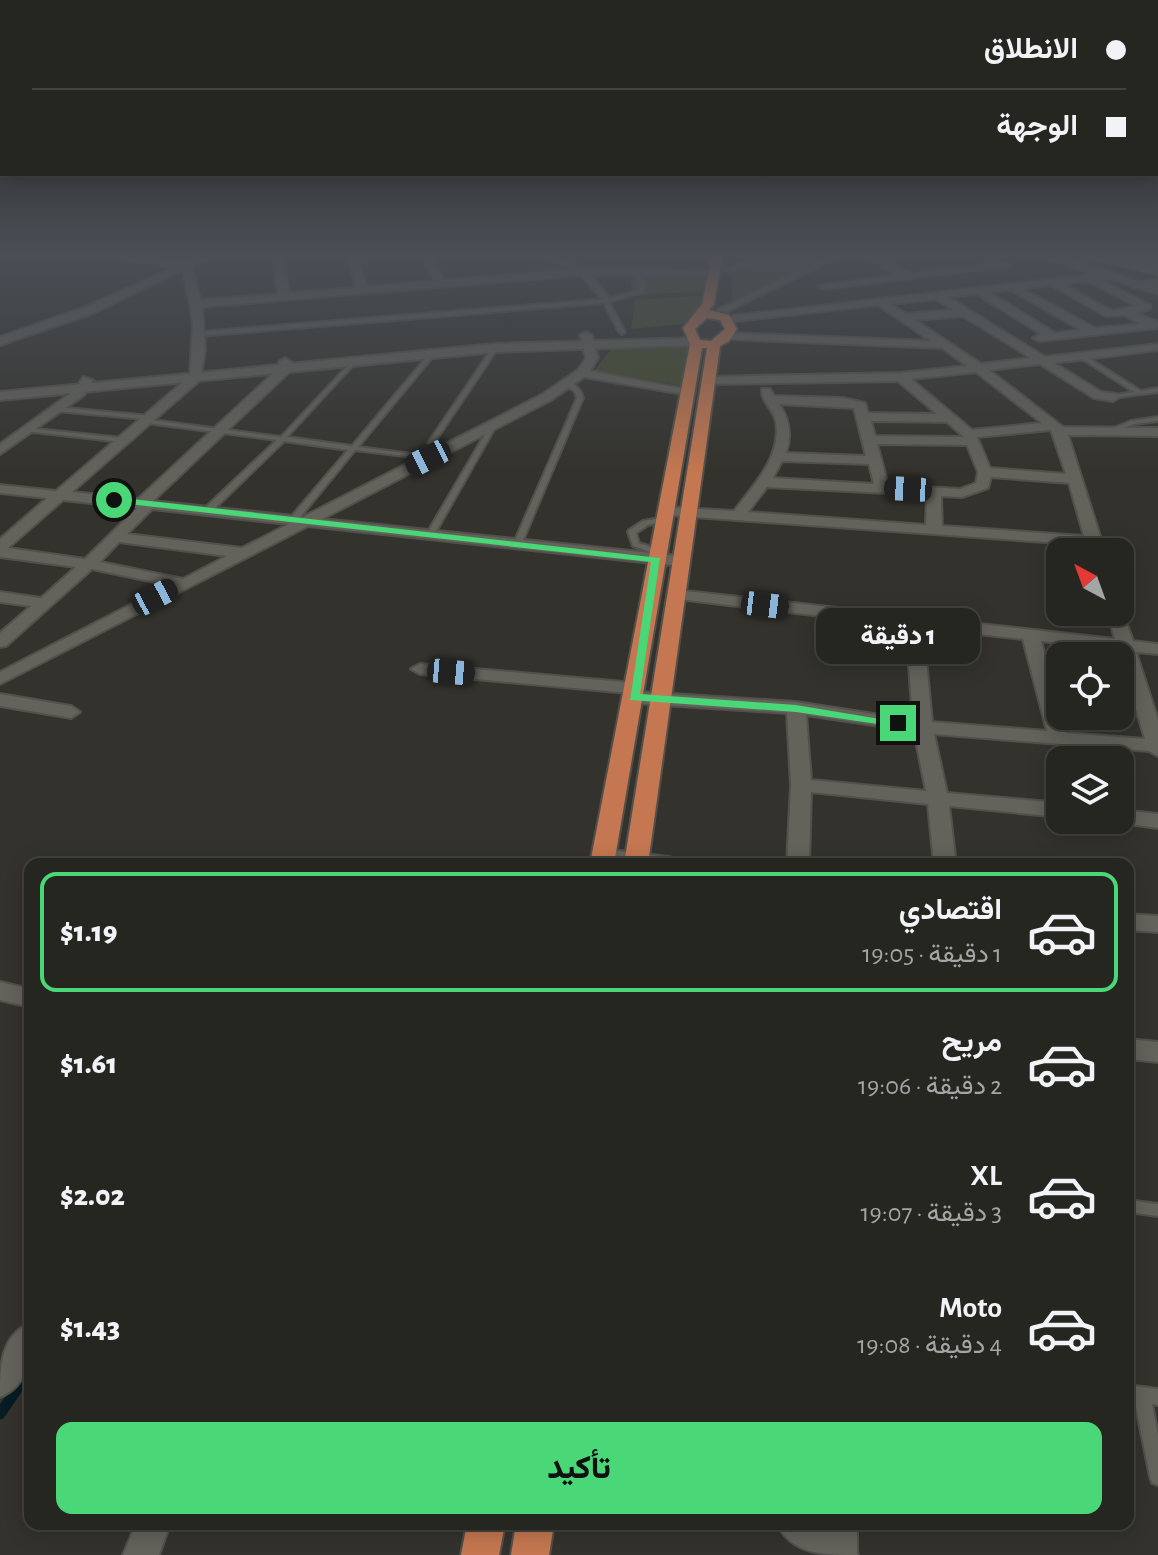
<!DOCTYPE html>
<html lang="ar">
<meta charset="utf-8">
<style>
body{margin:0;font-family:"Alegreya Sans",Vazirmatn,sans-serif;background:#2e2e2a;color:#f1f3f6;direction:rtl;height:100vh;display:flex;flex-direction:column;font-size:30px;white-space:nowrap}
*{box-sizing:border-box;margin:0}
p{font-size:26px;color:#a4a5a5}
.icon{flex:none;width:44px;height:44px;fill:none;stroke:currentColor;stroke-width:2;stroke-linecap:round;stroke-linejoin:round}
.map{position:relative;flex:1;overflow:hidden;direction:ltr}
.sheet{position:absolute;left:24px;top:858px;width:1110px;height:672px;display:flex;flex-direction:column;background:#262621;border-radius:16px;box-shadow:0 4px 20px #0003,0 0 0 2px #42433f;direction:rtl}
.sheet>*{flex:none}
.hud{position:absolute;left:0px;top:0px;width:1158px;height:176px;box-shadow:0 4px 20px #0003,0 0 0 2px #42433f;direction:rtl;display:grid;align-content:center;height:176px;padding:0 32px;background:#262621}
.needle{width:52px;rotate:319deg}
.controls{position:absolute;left:1046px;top:538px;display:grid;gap:16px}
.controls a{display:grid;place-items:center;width:88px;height:88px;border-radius:16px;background:#262621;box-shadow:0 4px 20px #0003,0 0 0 2px #42433f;font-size:40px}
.end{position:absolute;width:36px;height:36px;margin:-18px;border:10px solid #49d778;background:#111;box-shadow:0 0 0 4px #111}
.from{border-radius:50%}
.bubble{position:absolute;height:56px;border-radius:16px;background:#262621;box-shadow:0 4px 20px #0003,0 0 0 2px #42433f;font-size:26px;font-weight:800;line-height:56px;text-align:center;direction:rtl}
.car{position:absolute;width:24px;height:48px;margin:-24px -12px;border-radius:10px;box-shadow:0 0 6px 2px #0007;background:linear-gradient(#222 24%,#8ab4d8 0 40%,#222 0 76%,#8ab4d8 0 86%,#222 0)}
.hud b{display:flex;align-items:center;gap:28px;height:76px;font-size:30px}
.hud b+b{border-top:2px solid #42433f}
.hud i{width:20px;height:20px;background:#f1f3f6}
ul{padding:14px 0 0;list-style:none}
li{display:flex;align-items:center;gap:24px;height:120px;margin:0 16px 12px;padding:0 16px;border:4px solid transparent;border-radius:16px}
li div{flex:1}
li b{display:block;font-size:30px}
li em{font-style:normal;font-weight:800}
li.current{border-color:#49d778}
li>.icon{width:72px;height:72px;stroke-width:1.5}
.action{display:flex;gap:16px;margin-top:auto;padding:16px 32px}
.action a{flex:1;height:92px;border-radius:16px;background:#49d778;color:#111;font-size:32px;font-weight:800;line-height:92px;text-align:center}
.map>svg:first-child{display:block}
.green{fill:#434b2c}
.forest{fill:#606e38}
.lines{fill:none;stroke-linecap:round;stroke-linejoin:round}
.stream{stroke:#061b23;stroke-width:11}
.service-casing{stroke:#51504b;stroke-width:4}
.minor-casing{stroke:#51504b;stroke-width:4}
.tertiary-casing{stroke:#51504b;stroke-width:4}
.trunk-casing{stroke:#51504b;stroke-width:4}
.service{fill:#63625b;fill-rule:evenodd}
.minor{fill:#63625b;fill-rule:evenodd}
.tertiary{fill:#63625b;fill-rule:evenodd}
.trunk{fill:#c47750;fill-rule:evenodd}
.route{fill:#49d778}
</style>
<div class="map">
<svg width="1158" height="1555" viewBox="0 0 1158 1555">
<rect width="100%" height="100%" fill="#33322c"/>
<path class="green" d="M 768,257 L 822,257 L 731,303 L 733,274 Z
M 631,274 L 712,276 L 706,291 L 632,295 Z
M 703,296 L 702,322 L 631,329 L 635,300 Z
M 699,342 L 689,387 L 594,371 L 613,347 Z"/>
<path class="forest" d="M 1083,257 L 1158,257 L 1158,276 Z"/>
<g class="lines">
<path class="stream" d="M 0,1414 L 30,1370"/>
<defs>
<path id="service" d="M 634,270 L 645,283 L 644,292 L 609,302 L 625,332 L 622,334 L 619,332 L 604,303 L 198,336 L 195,334 L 198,332 L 606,299 L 639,290 L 639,283 L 631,272 Z
M 493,347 L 498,348 L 434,443 L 441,452 L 436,453 L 428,443 Z
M 430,353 L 435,354 L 358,447 L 428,456 L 430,457 L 430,459 L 355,450 L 297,521 L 294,521 L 290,519 L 291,517 L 348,450 L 284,441 L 211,512 L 205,512 L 205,508 L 277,440 L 147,423 L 144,421 L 145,419 L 56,411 L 53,409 L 56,407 L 150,416 L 153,418 L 151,420 L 281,437 L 353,360 L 355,361 L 355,363 L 287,437 L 352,446 Z
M 1078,354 L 1082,354 L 1141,391 L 1158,388 L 1158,392 L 1111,398 L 1111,396 L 1134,392 L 1078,356 Z
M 566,383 C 575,382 581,390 583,398 L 521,545 L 520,547 L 514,547 L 513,545 L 577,398 L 575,392 L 566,385 Z
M 1158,417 L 1158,421 L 1134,424 L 1107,434 L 1104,432 L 1131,421 Z
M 494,422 L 497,424 L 434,535 L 430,537 L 427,537 L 426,535 L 491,424 Z
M 27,428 L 122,438 L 125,440 L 122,442 L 25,431 L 25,429 Z
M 665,517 L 668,517 L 668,521 L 648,525 L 636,533 L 639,543 L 661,550 L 661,554 L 655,554 L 633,546 L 628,532 L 629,530 L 643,521 Z
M 1128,1200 L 1158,1204 L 1158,1216 L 1128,1212 Z
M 1128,1385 L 1158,1389 L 1158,1405 L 1152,1404 L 1158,1435 L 1158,1485 L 1152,1483 L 1150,1477 L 1135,1402 L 1128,1401 Z
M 839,1524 L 857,1524 L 857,1555 L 839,1555 Z"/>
<path id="minor" d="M 115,257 L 137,257 L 192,265 L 200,300 L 278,294 L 273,257 L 283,257 L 289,293 L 356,288 L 349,257 L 359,257 L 366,287 L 434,281 L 423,257 L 433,257 L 444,280 L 571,270 L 543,257 L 555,257 L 585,269 L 718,271 L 714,276 L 592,275 L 611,301 L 606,304 L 581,275 L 202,307 L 205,350 L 200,380 L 72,492 L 138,499 L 279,368 L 279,362 L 285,358 L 291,362 L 289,372 L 153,501 L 303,517 L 543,394 L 578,370 L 586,358 L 580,335 L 586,332 L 592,335 L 598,358 L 590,371 L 695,391 L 689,395 L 584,377 L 551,400 L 322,519 L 680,556 L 688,561 L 680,566 L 308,526 L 0,684 L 0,672 L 169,585 L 92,569 L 6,646 L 0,647 L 0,633 L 31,606 L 0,602 L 0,592 L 41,598 L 76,567 L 0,557 L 0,539 L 47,498 L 0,493 L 0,485 L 56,491 L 190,376 L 193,322 L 183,269 ZM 63,500 L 137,508 L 85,559 L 8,548 ZM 152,509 L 289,524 L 242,548 L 127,534 ZM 119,542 L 227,556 L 183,579 L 100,562 Z
M 756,257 L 769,257 L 733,272 L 724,270 Z
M 827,257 L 839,257 L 726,312 L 717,310 Z
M 867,257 L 878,257 L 909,273 L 1006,263 L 1011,266 L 822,289 L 817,286 L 897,275 Z
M 1107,273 L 1111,278 L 1101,280 L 1150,305 L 1150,309 L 1136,313 L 1158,322 L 1158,328 L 1039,341 L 1033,338 L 1041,334 L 977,294 L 948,297 L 1045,357 L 1158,344 L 1158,350 L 1054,363 L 1101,392 L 1117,394 L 1119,397 L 1113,401 L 1094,398 L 1040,364 L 989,370 L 1063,427 L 1158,428 L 1158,436 L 1068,435 L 1105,552 L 1089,552 L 1087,545 L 667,515 L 660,511 L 667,507 L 734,511 C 753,486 782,456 776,422 C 773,408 761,402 762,389 L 770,389 L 774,396 L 843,398 L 865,403 L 868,413 L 937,414 L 898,381 L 710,384 L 706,383 L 706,377 L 901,373 L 967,366 L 942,348 L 729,339 L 723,336 L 729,333 L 931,341 L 878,305 L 726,322 L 722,321 L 722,317 ZM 1088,281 L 1136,306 L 1112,311 L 1063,284 ZM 1051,285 L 1106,316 L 1124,315 L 1140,324 L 1095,328 L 1023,289 ZM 1011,290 L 1081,330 L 1055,333 L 989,292 ZM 936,299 L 954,310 L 906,314 L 890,304 ZM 963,316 L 1031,358 L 981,364 L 915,320 ZM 976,372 L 1042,423 L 972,430 L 911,379 ZM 779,404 L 854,408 L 866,456 L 786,453 C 792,435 790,420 779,404 ZM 871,421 L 947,422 L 964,437 L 875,436 ZM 1051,430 L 1066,474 L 990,468 L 977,437 ZM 877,444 L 967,445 L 978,472 L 976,483 L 960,489 L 888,485 ZM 782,461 L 869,464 L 874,484 L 773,478 ZM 991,477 L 1069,483 L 1084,536 L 942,526 L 941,496 L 962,497 L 988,488 ZM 767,487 L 927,495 L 926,525 L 748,512 Z
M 1158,278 L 1158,284 L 1134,288 L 1129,285 Z
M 83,377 L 93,380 L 84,395 L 0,454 L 0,444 L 75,390 Z
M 676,590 L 1115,639 L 1107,612 L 1120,612 L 1121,608 L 1133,641 L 1158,644 L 1158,654 L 1136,652 L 1158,720 L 1158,756 L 1149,751 L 934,734 L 947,793 L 1060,803 L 1060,817 L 949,806 L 956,864 L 934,864 L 928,804 L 811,792 L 809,864 L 787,864 L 791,785 L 787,713 L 634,703 L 625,697 L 628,693 L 420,674 L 411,669 L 420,664 L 635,683 L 644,688 L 641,692 L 796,702 L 913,720 L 906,626 L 670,598 L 668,595 ZM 923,628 L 1023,639 L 1047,731 L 932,722 ZM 1041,641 L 1118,650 L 1145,739 L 1066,733 ZM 806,715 L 914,731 L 926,791 L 811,780 Z
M 0,694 L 71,706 L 80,712 L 71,718 L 0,706 Z
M 1120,810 L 1158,814 L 1158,828 L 1113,822 L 1120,820 Z
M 604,849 L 669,857 L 677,859 L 680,864 L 596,861 L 593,856 L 596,851 Z
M 1128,914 L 1158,916 L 1158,932 L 1128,930 Z
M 0,982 L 30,989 L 30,1007 L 0,1000 Z
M 1128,1039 L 1158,1042 L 1158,1062 L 1128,1059 Z
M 30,1323 C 30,1352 32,1384 0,1397 C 0,1368 0,1336 30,1323 Z
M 136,1524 L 170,1524 L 159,1555 L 123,1555 Z
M 777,1524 C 809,1524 843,1519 858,1555 C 825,1555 792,1555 777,1524 Z"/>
<path id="tertiary" d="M 197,257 L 210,257 L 91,314 L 0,345 L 0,337 L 83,308 Z
M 1043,257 L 1058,257 L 1158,287 L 1158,294 Z
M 695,338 L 699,339 L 699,345 L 495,352 L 0,400 L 0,392 L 495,344 Z"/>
<path id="trunk" d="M 712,257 L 722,257 L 714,304 L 709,310 L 729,315 L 737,329 L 729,341 L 720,346 L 648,864 L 624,864 L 707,348 L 702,348 L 614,864 L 590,864 L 690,344 L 683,328 L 702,304 ZM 707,318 L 720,320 L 725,329 L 711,341 L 700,340 L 695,329 Z
M 467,1524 L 505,1524 L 499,1555 L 461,1555 Z
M 516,1524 L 554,1524 L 549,1555 L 511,1555 Z"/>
</defs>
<use href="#service" class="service-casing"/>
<use href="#minor" class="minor-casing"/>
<use href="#tertiary" class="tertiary-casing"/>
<use href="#trunk" class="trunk-casing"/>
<use href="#service" class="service"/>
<use href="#minor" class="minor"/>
<use href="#tertiary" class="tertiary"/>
<use href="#trunk" class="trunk"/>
</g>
<linearGradient id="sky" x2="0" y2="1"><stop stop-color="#1c1c18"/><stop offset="0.54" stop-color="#4a4f56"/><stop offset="1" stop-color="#4a4f56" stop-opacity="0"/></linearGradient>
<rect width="1158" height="474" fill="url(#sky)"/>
<path class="route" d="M 114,497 L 660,558 L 640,694 L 796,705 L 904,723 L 898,727 L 796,712 L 630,700 L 651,562 L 110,502 Z"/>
</svg>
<div class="controls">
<a><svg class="needle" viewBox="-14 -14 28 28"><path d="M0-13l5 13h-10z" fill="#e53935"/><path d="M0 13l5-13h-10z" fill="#a4a5a5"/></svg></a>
<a><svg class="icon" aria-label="locate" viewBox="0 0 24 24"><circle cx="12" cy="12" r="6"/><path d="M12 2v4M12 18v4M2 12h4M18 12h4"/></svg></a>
<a><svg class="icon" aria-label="layers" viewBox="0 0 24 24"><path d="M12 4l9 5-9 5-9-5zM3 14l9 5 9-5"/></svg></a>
</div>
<i class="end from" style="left:114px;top:500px"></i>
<i class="end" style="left:898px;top:723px"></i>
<div class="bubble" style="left:816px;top:608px;width:164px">1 دقيقة</div>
<i class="car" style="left:428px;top:458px;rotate:243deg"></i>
<i class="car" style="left:908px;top:489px;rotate:273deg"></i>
<i class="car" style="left:155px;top:597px;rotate:62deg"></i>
<i class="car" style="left:765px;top:605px;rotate:97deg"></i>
<i class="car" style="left:451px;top:672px;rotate:95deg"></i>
<div class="hud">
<b><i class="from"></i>الانطلاق</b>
<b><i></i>الوجهة</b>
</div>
<section class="sheet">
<ul>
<li class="current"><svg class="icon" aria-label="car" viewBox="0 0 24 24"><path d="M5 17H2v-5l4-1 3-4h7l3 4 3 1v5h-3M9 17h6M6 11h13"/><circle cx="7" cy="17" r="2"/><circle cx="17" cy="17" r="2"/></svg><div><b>اقتصادي</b><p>1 دقيقة · 19:05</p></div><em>$1.19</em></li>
<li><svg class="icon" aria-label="car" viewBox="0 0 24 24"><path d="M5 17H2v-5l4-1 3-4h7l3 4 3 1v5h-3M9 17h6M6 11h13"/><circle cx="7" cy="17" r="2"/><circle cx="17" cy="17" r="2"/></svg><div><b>مريح</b><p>2 دقيقة · 19:06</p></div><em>$1.61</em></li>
<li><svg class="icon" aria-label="car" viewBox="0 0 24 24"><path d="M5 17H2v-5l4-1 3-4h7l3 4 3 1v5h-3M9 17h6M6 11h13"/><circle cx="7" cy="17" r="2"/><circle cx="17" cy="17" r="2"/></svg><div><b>XL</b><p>3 دقيقة · 19:07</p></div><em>$2.02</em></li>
<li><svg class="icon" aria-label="car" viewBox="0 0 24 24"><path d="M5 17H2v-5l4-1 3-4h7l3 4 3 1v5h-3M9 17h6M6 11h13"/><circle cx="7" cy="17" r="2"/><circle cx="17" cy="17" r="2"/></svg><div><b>Moto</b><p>4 دقيقة · 19:08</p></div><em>$1.43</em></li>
</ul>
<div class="action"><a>تأكيد</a></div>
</section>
</div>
